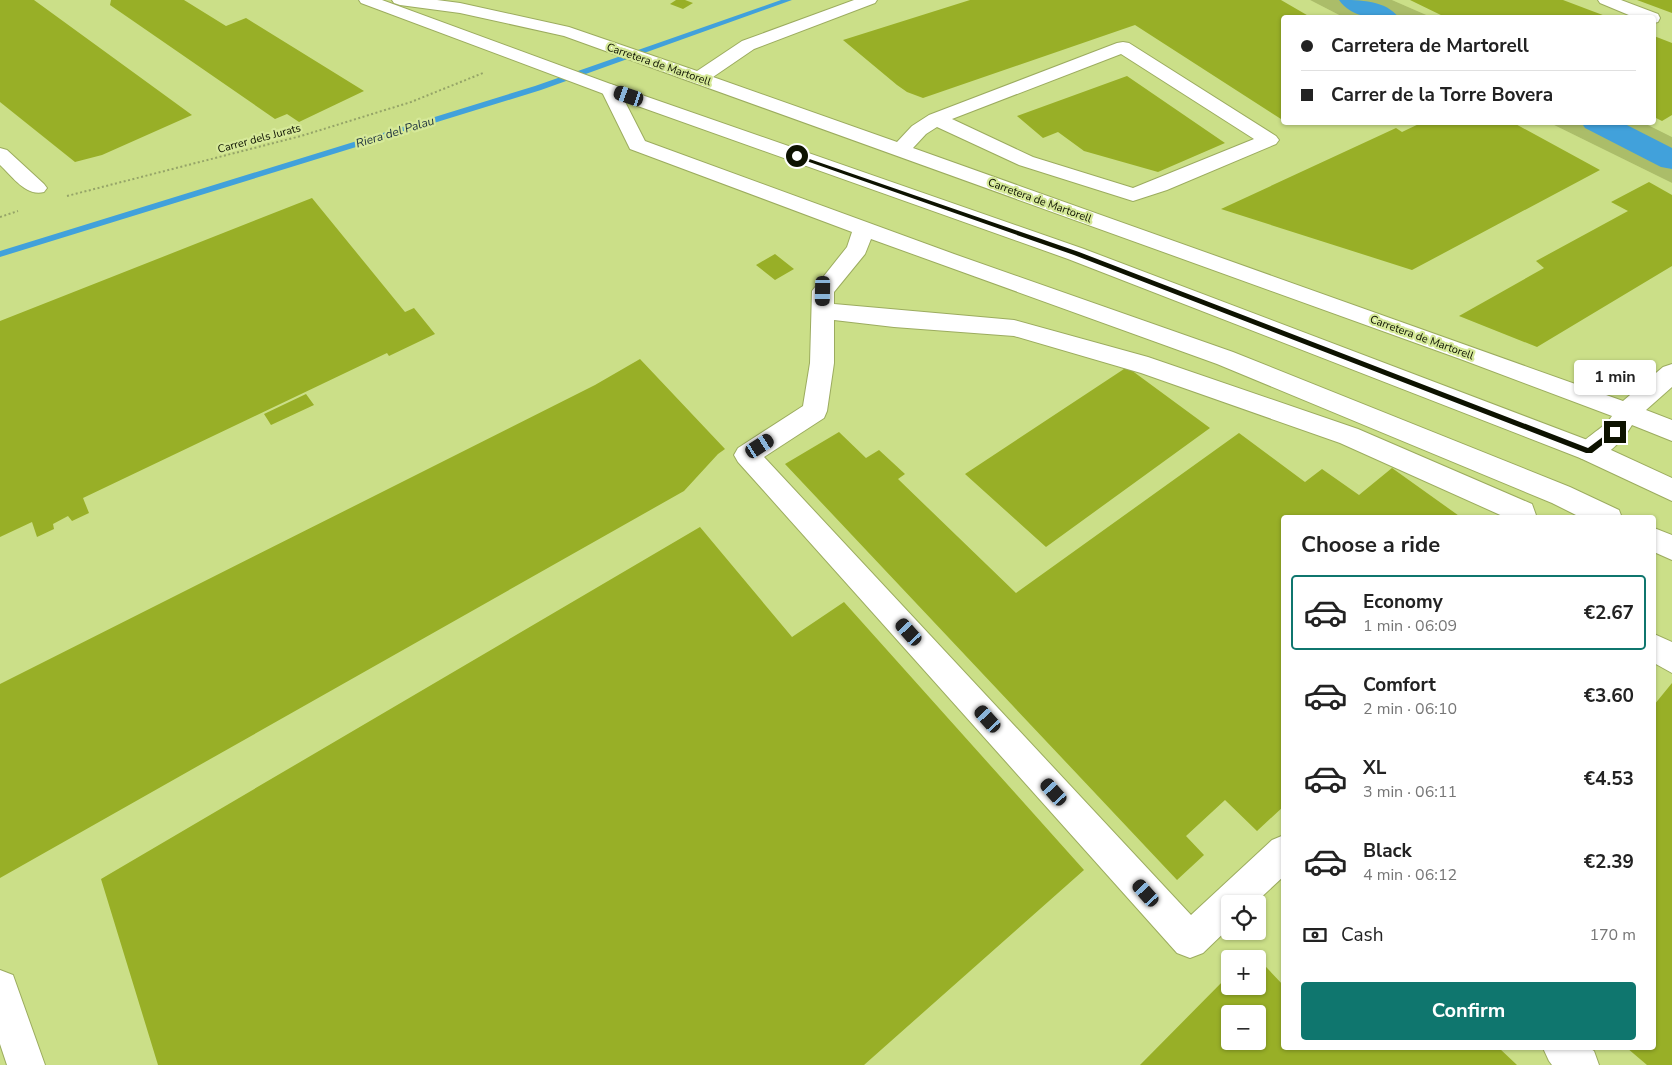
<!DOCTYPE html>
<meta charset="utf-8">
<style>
body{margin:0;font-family:"Nunito Sans",sans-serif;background:#f2f2f2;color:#222;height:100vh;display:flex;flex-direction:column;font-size:19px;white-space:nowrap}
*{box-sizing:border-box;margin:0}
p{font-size:16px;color:#767676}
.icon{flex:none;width:28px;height:28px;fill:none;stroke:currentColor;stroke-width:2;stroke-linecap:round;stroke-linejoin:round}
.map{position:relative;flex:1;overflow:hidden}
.sheet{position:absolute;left:1281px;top:515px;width:375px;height:535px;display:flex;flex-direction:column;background:#fff;border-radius:5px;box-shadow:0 1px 4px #0004}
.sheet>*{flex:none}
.banner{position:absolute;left:1281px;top:15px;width:375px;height:110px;border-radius:5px;box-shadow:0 1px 4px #0004;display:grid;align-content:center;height:110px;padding:0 20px;background:#fff}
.fabs{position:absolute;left:1221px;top:895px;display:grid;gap:10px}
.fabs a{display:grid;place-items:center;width:45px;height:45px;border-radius:5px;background:#fff;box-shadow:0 1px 4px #0004;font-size:25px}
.end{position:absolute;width:22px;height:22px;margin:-11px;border:6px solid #0d1200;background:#fff;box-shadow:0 0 0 2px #fff}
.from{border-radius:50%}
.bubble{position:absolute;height:35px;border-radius:5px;background:#fff;box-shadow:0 1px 4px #0004;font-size:16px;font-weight:700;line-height:35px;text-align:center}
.car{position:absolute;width:15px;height:30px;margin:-15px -8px;border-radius:6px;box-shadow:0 0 4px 1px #0007;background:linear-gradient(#222 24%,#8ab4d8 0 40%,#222 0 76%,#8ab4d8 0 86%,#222 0)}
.banner b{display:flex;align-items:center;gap:18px;height:48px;font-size:19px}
.banner b+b{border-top:1px solid #e0e0e0}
.banner i{width:12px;height:12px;background:#222}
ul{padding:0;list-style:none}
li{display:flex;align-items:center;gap:15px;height:75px;margin:0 10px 8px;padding:0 10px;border:2px solid transparent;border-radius:5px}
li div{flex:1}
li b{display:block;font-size:19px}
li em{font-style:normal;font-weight:700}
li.current{border-color:#0f766e}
li>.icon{width:45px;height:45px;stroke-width:1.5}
h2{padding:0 20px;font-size:22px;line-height:60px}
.pay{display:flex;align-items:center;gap:12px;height:55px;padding:0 20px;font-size:19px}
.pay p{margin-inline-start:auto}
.primary-button{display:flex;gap:10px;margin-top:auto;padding:10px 20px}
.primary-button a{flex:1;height:58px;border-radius:5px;background:#0f766e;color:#fff;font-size:20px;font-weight:700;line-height:58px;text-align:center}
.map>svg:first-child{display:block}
.built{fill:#cbdf88;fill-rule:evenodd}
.green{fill:#abbd69}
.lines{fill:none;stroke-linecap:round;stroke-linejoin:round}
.stream{fill:#41a1db;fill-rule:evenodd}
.canal{fill:#41a1db;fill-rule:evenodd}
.building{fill:#98af27;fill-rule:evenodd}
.minor-casing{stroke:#9cac5f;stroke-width:2}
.major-casing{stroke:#9cac5f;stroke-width:2}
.path{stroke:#95a468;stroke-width:2;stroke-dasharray:2 2.5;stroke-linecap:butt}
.minor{fill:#fff;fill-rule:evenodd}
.major{fill:#fff;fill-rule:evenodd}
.route{fill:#0d1200}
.labels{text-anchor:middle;stroke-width:4.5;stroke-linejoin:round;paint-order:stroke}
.far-street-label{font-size:11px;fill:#0d1200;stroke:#d6e999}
.far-water-label{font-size:12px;font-style:italic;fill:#1b2f3d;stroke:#d6e999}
</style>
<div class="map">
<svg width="1672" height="1065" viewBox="0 0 1672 1065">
<rect width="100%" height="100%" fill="#d6e999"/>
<path class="built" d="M 0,0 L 1310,0 L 1343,17 L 1284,18 L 1284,122 L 1550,123 L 1672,183 L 1672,1065 L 0,1065 ZM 1284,518 L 1654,518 L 1654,1048 L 1284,1048 ZM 1230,904 L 1258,904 L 1258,931 L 1230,931 ZM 1230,959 L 1258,959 L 1258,986 L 1230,986 ZM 1230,1014 L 1258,1014 L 1258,1041 L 1230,1041 Z
M 1392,0 L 1672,0 L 1672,137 L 1644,123 L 1654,122 L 1654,18 L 1431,17 Z"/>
<path class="green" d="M 1310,0 L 1392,0 L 1431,17 L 1343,17 Z
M 1550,123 L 1644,123 L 1672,137 L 1672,183 Z"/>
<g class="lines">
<path class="stream" d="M 781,0 L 792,0 L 541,90 L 0,257 L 0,251 L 535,86 Z"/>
<path class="canal" d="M 1339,0 C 1360,0 1386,0 1399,18 C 1378,18 1353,20 1339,0 Z
M 1581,122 L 1621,122 L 1672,148 L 1672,169 L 1661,167 L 1585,128 Z"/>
</g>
<path class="building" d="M 0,0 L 34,0 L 192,115 L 102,155 L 75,162 L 0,102 Z
M 111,0 L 184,0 L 226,26 L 246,18 L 364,91 L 299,122 L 287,114 L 275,119 L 110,5 Z
M 676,0 L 685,0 L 693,3 L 683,9 L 670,4 Z
M 970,0 L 1281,0 L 1312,18 L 1284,18 L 1284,118 L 1281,119 L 1135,25 L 923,98 L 907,92 L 897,85 L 843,40 Z
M 1410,0 L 1563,0 L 1608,17 L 1447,18 Z
M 1637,0 L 1672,0 L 1672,13 Z
M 1654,36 L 1672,43 L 1672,115 L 1662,121 L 1654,117 Z
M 1127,76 L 1225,143 L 1158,172 L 1084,151 L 1058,132 L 1043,138 L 1017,116 Z
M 1423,122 L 1512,122 L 1600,170 L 1412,270 L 1221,209 L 1396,128 L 1402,132 Z
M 1649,182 L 1672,195 L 1672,266 L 1537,347 L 1459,316 L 1544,268 L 1536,261 L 1628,211 L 1611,202 Z
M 312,198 L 405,312 L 414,308 L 435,334 L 389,356 L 387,353 L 83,498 L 89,513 L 72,521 L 68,516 L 53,524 L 54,529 L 37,537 L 32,522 L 0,537 L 0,321 Z
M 775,254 L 794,269 L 775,280 L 756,265 Z
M 640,359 L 725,449 L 718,454 L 684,491 L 0,878 L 0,684 L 595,385 Z
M 1127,367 L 1210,428 L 1046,547 L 965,474 Z
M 306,394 L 314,405 L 271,425 L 264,414 Z
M 839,432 L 866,458 L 879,450 L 905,474 L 898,479 L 1016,593 L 1239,433 L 1305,482 L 1322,469 L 1359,495 L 1392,468 L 1462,518 L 1284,518 L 1284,806 L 1257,831 L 1225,800 L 1186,836 L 1204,855 L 1177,880 L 785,464 Z
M 700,527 L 792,637 L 844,602 L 1084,870 L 864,1065 L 158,1065 L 101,879 Z
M 1672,683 L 1672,1065 L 1647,1065 L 1627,1048 L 1654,1048 L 1654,705 Z
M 1252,952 L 1284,986 L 1284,1048 L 1499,1048 L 1517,1065 L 1140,1065 L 1230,974 L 1230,986 L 1258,986 L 1258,959 L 1245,959 ZM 1230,1014 L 1258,1014 L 1258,1041 L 1230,1041 Z"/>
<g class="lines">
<defs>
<path id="minor" d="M 392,0 L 437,0 L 460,3 L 569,27 L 697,71 L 742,41 L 854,0 L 877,0 L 875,3 L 754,49 L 713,77 L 897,142 L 912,126 L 929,115 L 1117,43 L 1123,42 L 1129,43 L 1276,136 L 1279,140 L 1276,144 L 1167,190 L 1133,201 L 1019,165 L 937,127 L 926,134 L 913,148 L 1623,401 L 1663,367 L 1672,364 L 1672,387 L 1646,410 L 1672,420 L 1672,441 L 1632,425 C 1622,442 1601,465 1580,458 L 1576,451 C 1584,436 1602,431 1612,416 L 1463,360 L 564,36 L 460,13 L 400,5 L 394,3 ZM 1121,54 L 1254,139 L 1133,188 L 1033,157 L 952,119 Z
M 1598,0 L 1621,0 L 1658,14 L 1660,18 L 1658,22 L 1654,23 L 1654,18 L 1636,18 L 1600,3 Z
M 610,84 L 616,86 L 619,90 L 645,141 L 954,254 L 1233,352 L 1570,487 L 1619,510 L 1622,518 L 1582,518 L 1552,503 L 1217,364 L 871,239 L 865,254 L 834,292 L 834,304 L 1014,320 L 1148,357 L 1358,429 L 1532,504 L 1537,518 L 1507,518 L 1340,443 L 1141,373 L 1014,336 L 894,327 L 834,320 L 834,363 L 827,411 L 824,418 L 764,457 L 1191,915 L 1272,840 L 1284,835 L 1284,876 L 1254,904 L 1230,904 L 1230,927 L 1203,953 L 1190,958 L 1177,953 L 738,462 L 734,455 L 738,448 L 803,406 L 810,363 L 812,291 L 847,247 L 852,232 L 630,149 L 601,90 L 604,86 Z
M 0,148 L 7,150 L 44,184 L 47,188 L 44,192 C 26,197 12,176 0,165 Z
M 1654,528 L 1672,535 L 1672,560 L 1654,552 Z
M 1654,634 L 1672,642 L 1672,673 L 1654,663 Z
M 0,970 L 13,975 L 45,1065 L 7,1065 L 0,1044 Z
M 1543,1048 L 1589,1048 L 1594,1051 L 1599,1065 L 1552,1065 L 1549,1061 Z"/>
<path id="major" d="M 359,0 L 382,0 L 616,86 L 1084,249 L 1598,444 L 1672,478 L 1672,501 L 1580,458 L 1068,259 L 604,94 L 361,3 Z"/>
</defs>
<use href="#minor" class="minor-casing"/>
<use href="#major" class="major-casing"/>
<path class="path" d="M 67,196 L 301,136 L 411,102 L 483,73
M 0,217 L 18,211"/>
<use href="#minor" class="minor"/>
<use href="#major" class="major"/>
</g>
<path class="route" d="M 795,154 L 1079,252 L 1588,448 L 1612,430 L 1615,430 L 1619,432 L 1592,453 L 1586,453 L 1074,255 L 795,157 Z"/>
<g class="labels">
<g class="far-street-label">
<text transform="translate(659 64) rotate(19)" y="4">Carretera de Martorell</text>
<text transform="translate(259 138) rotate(-15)" y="4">Carrer dels Jurats</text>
<text transform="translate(1040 200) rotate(20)" y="4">Carretera de Martorell</text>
<text transform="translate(1422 337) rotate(20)" y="4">Carretera de Martorell</text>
</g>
<g class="far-water-label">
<text transform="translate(395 132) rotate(-17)" y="4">Riera del Palau</text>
</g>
</g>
</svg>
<div class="fabs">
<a><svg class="icon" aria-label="locate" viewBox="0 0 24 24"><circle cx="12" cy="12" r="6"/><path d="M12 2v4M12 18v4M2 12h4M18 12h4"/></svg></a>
<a>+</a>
<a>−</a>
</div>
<i class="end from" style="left:797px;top:156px"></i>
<i class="end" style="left:1615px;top:432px"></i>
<div class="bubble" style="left:1574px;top:360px;width:82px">1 min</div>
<i class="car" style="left:629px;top:96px;rotate:289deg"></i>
<i class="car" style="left:823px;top:291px;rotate:181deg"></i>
<i class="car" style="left:760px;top:446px;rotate:57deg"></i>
<i class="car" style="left:909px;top:632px;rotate:318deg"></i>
<i class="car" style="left:988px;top:719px;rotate:318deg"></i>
<i class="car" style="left:1054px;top:792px;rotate:318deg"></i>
<i class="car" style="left:1146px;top:893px;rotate:318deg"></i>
<div class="banner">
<b><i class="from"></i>Carretera de Martorell</b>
<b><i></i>Carrer de la Torre Bovera</b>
</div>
<section class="sheet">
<h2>Choose a ride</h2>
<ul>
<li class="current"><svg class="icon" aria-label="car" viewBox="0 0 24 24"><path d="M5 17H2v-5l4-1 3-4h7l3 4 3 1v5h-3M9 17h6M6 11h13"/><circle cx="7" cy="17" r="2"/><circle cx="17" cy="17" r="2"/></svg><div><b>Economy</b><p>1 min · 06:09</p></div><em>€2.67</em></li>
<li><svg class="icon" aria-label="car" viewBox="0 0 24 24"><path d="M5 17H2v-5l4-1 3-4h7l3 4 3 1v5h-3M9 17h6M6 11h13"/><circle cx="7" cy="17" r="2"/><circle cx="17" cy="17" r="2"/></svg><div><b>Comfort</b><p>2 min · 06:10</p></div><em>€3.60</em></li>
<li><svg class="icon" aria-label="car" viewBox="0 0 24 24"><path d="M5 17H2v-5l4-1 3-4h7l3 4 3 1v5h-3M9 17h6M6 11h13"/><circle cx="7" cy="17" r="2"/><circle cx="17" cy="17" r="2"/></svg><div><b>XL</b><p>3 min · 06:11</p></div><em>€4.53</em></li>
<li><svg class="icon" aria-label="car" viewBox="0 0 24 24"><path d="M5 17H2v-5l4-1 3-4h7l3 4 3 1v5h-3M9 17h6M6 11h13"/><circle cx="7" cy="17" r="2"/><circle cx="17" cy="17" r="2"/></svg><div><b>Black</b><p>4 min · 06:12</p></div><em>€2.39</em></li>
</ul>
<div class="pay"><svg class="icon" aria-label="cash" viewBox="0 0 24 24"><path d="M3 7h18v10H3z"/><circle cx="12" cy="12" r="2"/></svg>Cash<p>170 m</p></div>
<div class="primary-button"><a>Confirm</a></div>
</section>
</div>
